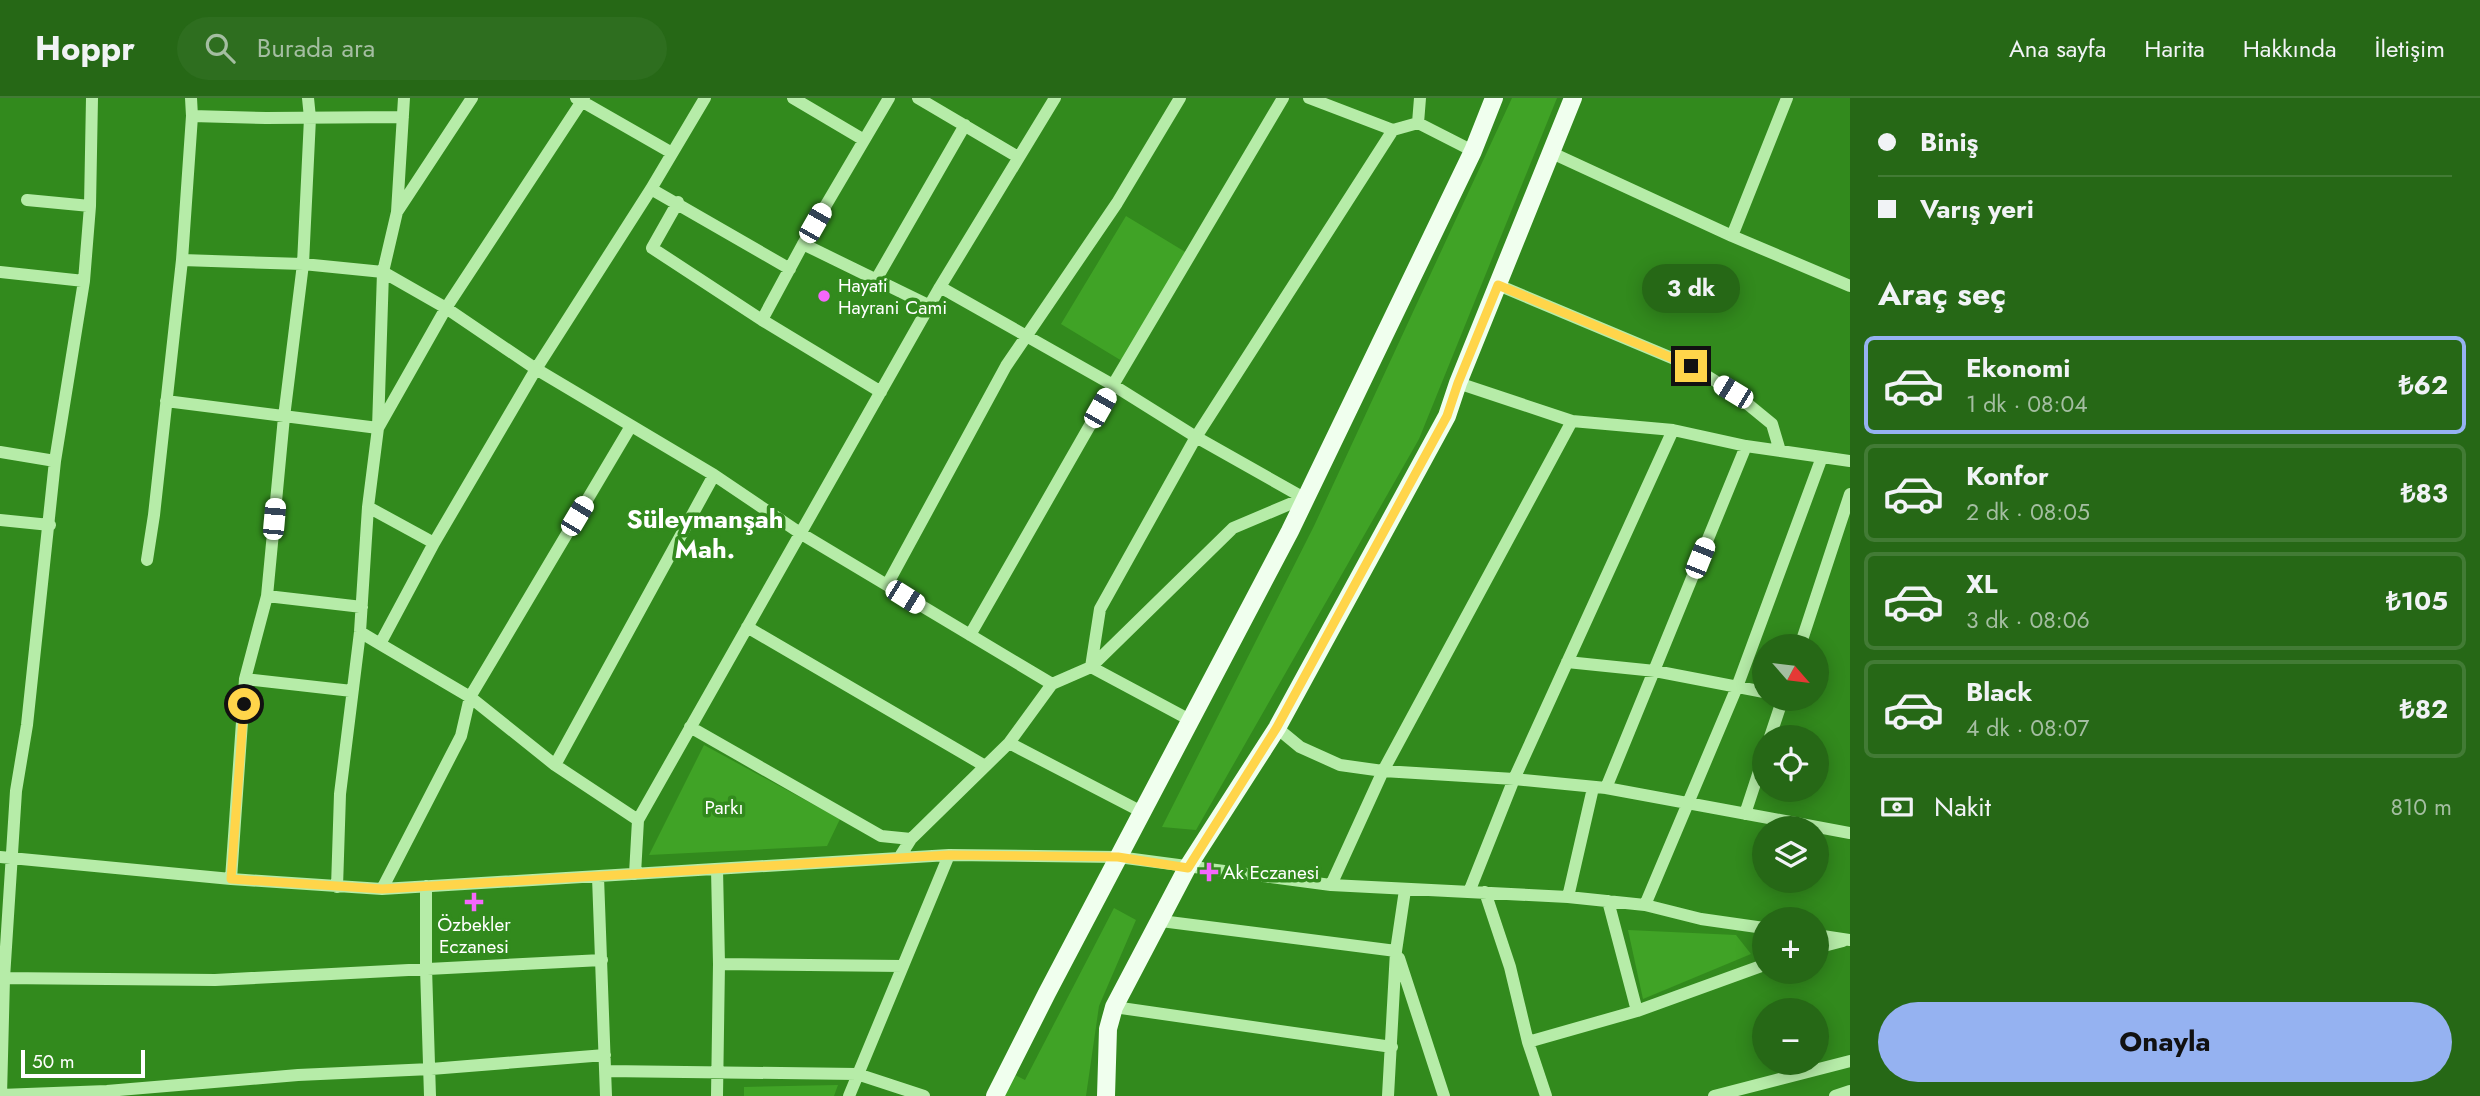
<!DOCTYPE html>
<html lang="tr">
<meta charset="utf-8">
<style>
body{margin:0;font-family:Jost,sans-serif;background:#2e6e1f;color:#f1f3f6;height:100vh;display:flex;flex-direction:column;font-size:26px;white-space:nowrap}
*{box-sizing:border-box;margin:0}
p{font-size:23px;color:#a4bea1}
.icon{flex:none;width:38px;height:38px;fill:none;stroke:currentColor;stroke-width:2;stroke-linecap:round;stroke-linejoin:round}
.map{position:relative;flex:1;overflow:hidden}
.details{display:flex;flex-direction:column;background:#266816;width:630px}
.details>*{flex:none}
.banner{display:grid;align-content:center;height:154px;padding:0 28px;background:#266816}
.needle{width:46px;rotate:118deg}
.tools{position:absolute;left:1752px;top:536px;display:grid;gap:14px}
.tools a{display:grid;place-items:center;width:77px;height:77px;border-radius:50%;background:#266816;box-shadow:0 4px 18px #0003;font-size:35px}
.scale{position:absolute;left:21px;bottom:18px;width:124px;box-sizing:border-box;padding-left:7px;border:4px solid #fff;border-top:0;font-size:19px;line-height:24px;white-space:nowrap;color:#fff;-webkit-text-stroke:5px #328a1d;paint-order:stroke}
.end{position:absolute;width:32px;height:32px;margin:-16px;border:9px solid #ffd54a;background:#111;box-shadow:0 0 0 4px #111}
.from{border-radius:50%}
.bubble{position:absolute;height:49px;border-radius:24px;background:#266816;box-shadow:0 4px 18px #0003;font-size:23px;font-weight:700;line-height:49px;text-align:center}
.car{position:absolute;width:21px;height:42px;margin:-21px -10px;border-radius:9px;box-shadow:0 0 5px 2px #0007;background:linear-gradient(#fff 24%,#345 0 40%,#fff 0 76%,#345 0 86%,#fff 0)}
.banner b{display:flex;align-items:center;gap:24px;height:66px;font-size:26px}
.banner b+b{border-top:2px solid #427b35}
.banner i{width:18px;height:18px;background:#f1f3f6}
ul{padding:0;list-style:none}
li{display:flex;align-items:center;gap:21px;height:98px;margin:0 14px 10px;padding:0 14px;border:4px solid #427b35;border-radius:10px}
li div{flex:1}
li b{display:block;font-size:26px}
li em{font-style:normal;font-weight:700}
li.on{border-color:#95b2f1}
li>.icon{width:63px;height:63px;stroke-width:1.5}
h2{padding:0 28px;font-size:32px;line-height:84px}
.pay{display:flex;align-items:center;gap:18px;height:77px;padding:0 28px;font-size:26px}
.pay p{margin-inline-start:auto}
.button{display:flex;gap:14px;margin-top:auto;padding:14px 28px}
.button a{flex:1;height:80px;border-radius:42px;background:#95b2f1;color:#111;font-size:28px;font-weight:700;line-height:80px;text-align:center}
header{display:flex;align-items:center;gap:42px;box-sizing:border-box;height:98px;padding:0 35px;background:#266816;border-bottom:2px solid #427b35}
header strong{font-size:33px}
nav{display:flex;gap:38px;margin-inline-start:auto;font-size:24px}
.search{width:490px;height:63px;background:#2e6e1f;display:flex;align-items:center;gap:18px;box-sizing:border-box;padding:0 24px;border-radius:38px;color:#a4bea1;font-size:26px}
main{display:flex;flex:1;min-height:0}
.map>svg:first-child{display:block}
.green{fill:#40a326}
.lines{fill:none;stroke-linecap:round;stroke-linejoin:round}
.minor{stroke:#b6eca8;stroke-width:12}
.major{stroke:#f0ffee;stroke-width:18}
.route{stroke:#ffd54a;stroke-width:9}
.poi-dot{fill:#f567fc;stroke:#328a1d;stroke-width:2.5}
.labels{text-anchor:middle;stroke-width:7;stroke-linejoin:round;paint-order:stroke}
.poi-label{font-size:19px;fill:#fff;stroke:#328a1d;text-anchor:start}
.park-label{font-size:19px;fill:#fff;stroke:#328a1d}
.district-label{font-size:26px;font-weight:bold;fill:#fff;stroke:#328a1d}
</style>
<header>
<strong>Hoppr</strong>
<div class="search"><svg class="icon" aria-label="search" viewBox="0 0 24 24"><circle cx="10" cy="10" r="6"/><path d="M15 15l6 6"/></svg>Burada ara</div>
<nav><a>Ana sayfa</a><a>Harita</a><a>Hakkında</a><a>İletişim</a></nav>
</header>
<main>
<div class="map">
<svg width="1850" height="998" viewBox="0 0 1850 998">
<rect width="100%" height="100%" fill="#328a1d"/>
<path class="green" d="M 1512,0 L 1557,0 L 1419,341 L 1196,732 L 1162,729 L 1314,428 Z
M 1126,118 L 1187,155 L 1122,263 L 1061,226 Z
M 704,647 L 840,721 L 827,748 L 649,757 Z
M 1114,810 L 1136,822 L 1099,908 L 1086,998 L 1002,998 L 1013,976 L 1025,982 Z
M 1628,832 L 1736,837 L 1751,856 L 1643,901 Z
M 838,987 L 834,998 L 744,998 L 744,989 Z"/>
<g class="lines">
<path class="minor" d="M 576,0 L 672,55
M 793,0 L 864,42
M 918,0 L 1018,59
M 1309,0 L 1393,32
M 192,18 L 266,20 L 403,19
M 1418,25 L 1473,53
M 1552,55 L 1732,138 L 1850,188
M 651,91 L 790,171
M 27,102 L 90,108
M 678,104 L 652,150 L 762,222 L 881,294
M 397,114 L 472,0
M 1732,138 L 1787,0
M 803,146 L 930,208
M 182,162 L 303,166 L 383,174 L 446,210 L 536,271 L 714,377 L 800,435 L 1052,586
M 0,174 L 84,183
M 877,180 L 965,27
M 1498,187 L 1691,268 L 1733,294 L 1772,326 L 1780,353
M 762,222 L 803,146 L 889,0
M 1458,285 L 1572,323 L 1673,332 L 1746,348 L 1850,363
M 166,303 L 378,330 L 446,210 L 584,0
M 0,354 L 55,363
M 368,409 L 434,445
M 0,422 L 50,427
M 147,462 L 154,417 L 182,162 L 192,18 L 191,0
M 887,487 L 1006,268 L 1117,105 L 1180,0
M 267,498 L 362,509
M 747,529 L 985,668
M 360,534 L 380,546 L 434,445 L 536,271 L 651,91 L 705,0
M 970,537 L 1113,287 L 1283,0
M 380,546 L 470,599 L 555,667 L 638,722
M 1800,548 L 1850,396
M 1567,564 L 1655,573 L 1764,594
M 245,581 L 352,593
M 1190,622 L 1091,569 L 1100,511 L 1196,339 L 1393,32 L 1418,25 L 1420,0
M 690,629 L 881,738 L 911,741
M 1277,630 L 1300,649 L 1340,667 L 1383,673 L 1514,681 L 1606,690 L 1850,735
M 1770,639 L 1783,600
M 1009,645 L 1142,714
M 555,667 L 714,377
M 1606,690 L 1746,348
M 1745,716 L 1764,658
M 0,759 L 231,781 L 382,791 L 949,757 L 1118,759 L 1331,787 L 1568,799 L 1645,807 L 1701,821 L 1764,830
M 899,760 L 911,741 L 1009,645 L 1052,586 L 1091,569 L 1233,430 L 1304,400 L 1196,339 L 1113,287 L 940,189
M 717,771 L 719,866 L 717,998
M 635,776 L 638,722 L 940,189 L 1055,0
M 598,779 L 606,998
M 231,781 L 245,581 L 267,498 L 284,319 L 303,166 L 310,20 L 308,0
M 1331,787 L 1383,673 L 1572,323
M 426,788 L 426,870 L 430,998
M 337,789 L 340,696 L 360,534 L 368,409 L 378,330 L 383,174 L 397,114 L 404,0
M 382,791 L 461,638 L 470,599 L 631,328
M 1469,794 L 1514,681 L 1673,332
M 1485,794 L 1510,869 L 1528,944 L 1546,998
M 1568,799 L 1593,690
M 1608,803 L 1637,913
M 1645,807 L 1737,589 L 1822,359
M 1161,823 L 1396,853
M 1816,837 L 1850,842
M 1816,850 L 1843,843
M 1399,860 L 1444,998
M 719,866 L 903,868
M 0,880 L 215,882 L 602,862
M 1114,909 L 1392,949
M 1528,944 L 1637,913 L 1764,867
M 606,973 L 857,976 L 924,998
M 0,997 L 107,993 L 298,977 L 431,971 L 605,957
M 1,998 L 4,880 L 16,693 L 27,627 L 55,363 L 84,183 L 90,108 L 92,0
M 849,998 L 949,757
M 1388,998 L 1396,853 L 1405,792
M 1714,998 L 1850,963
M 1835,998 L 1850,993"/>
<path class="major" d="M 995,998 L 1047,895 L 1290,433 L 1473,53 L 1494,0
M 1106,998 L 1108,931 L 1114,909 L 1187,770 L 1277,630 L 1447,318 L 1458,285 L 1573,0"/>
</g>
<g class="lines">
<path class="route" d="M 244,606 L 231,781 L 382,791 L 949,757 L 1118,759 L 1188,770 L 1277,629 L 1447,318 L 1458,285 L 1498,187 L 1691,268"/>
</g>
<g class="poi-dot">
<circle cx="824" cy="198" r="7"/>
<path d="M1205.5 763.5h7v7h7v7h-7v7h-7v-7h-7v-7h7z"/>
<path d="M470.5 793.5h7v7h7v7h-7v7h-7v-7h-7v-7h7z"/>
</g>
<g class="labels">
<g class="poi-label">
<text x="838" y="194">Hayati<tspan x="838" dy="22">Hayrani Cami</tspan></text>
<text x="1223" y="781">Ak Eczanesi</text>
<text x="474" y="833" text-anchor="middle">Özbekler<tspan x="474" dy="22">Eczanesi</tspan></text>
</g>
<g class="park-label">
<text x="724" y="716">Parkı</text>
</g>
<g class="district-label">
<text x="705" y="430">Süleymanşah<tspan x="705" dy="30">Mah.</tspan></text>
</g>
</g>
</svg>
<div class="tools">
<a><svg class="needle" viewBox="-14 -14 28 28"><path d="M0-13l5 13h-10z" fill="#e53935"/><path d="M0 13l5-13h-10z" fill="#a4bea1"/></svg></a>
<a><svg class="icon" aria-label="locate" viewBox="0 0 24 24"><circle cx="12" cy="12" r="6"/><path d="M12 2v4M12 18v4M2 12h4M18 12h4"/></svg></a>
<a><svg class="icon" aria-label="layers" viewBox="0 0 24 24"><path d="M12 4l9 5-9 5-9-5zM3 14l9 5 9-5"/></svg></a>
<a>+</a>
<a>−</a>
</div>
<div class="scale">50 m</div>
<i class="end from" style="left:244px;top:606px"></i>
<i class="end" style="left:1691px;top:268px"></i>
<div class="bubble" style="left:1642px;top:166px;width:98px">3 dk</div>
<i class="car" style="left:815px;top:125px;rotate:30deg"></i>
<i class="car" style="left:1733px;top:294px;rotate:301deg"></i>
<i class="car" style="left:1100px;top:310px;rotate:30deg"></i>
<i class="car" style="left:577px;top:418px;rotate:31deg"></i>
<i class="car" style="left:274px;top:421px;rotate:5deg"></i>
<i class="car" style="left:1700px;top:460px;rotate:22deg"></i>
<i class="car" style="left:905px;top:499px;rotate:122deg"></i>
</div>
<section class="details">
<div class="banner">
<b><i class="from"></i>Biniş</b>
<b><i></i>Varış yeri</b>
</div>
<h2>Araç seç</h2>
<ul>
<li class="on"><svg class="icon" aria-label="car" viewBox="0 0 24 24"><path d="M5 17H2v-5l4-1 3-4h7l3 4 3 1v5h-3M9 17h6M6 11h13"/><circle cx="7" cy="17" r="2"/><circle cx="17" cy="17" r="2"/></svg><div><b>Ekonomi</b><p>1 dk · 08:04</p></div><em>₺62</em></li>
<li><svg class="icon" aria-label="car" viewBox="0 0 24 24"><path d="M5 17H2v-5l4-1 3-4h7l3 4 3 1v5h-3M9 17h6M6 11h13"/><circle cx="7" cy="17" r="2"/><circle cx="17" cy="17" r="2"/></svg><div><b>Konfor</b><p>2 dk · 08:05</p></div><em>₺83</em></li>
<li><svg class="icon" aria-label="car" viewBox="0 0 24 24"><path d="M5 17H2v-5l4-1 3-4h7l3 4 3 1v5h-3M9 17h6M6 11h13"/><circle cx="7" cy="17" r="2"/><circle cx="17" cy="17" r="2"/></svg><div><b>XL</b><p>3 dk · 08:06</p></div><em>₺105</em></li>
<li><svg class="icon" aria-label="car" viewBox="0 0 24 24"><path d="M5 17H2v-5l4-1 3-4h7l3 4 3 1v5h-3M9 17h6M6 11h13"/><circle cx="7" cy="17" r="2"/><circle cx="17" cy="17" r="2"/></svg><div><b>Black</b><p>4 dk · 08:07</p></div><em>₺82</em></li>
</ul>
<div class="pay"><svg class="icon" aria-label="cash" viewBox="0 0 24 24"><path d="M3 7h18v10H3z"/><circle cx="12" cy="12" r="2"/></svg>Nakit<p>810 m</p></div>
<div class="button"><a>Onayla</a></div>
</section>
</main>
